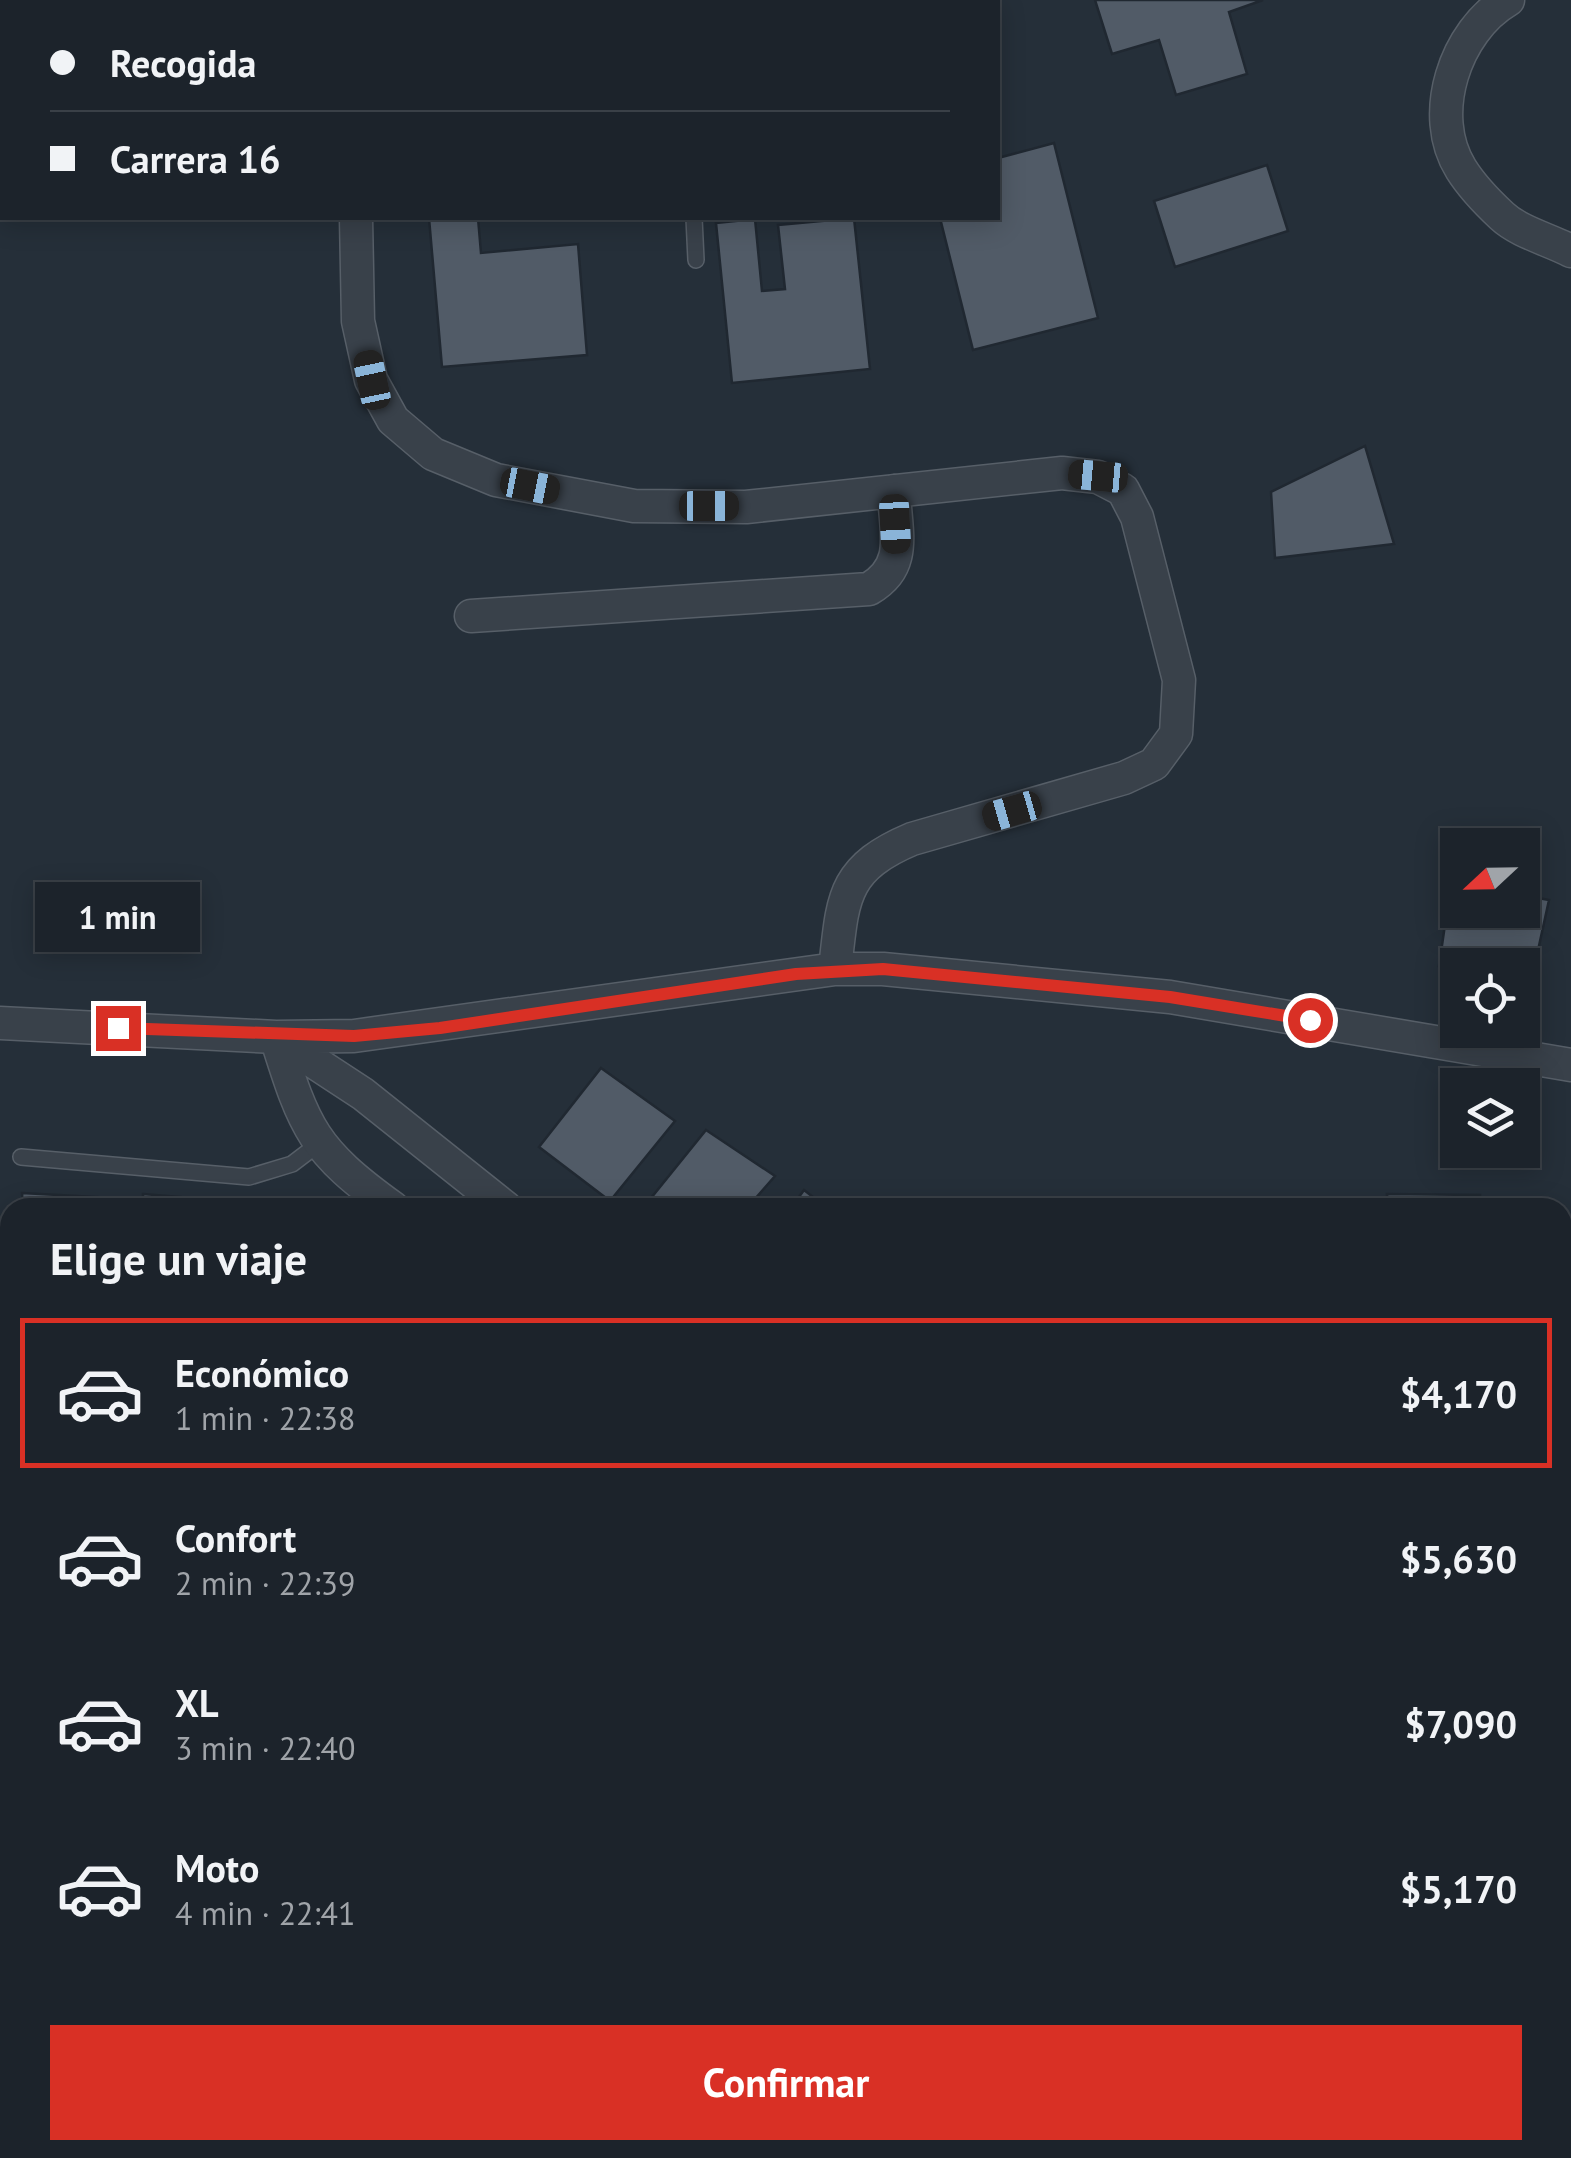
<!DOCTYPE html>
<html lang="es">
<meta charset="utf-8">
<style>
body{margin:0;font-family:"PT Sans",sans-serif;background:#292f37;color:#f1f3f6;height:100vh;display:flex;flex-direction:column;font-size:38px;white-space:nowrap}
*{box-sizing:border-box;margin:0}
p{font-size:32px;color:#a0a4a9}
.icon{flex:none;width:55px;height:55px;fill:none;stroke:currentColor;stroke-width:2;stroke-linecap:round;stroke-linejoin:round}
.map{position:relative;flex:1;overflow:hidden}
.sheet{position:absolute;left:0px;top:1198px;width:1572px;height:962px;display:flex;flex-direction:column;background:#1c232b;border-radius:30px 30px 0 0;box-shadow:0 5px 25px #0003,0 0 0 2px #3a4047}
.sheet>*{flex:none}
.hud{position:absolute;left:0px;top:0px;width:1000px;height:220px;box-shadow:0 5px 25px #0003,0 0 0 2px #3a4047;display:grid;align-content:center;height:220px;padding:0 50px;background:#1c232b}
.needle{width:65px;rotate:248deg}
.fabs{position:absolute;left:1440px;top:828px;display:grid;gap:20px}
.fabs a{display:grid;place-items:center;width:100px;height:100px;border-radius:0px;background:#1c232b;box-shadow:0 5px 25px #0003,0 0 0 2px #3a4047;font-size:50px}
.end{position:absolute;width:45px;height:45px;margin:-22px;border:12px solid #d93025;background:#fff;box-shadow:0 0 0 5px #fff}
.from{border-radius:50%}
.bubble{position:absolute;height:70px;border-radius:0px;background:#1c232b;box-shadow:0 5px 25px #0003,0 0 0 2px #3a4047;font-size:32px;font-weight:700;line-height:70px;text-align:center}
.car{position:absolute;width:30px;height:60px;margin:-30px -15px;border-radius:12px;box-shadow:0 0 8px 2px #0007;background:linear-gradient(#222 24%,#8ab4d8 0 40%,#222 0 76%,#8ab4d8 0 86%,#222 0)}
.hud b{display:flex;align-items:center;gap:35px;height:95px;font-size:38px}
.hud b+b{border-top:2px solid #3a4047}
.hud i{width:25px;height:25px;background:#f1f3f6}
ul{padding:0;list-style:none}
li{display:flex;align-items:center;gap:30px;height:150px;margin:0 20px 15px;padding:0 30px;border:5px solid transparent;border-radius:0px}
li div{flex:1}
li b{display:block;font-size:38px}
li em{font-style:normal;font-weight:700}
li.on{border-color:#d93025}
li>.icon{width:90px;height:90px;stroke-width:1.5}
h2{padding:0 50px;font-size:45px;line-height:120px}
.button{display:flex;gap:20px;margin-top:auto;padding:20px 50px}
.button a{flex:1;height:115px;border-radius:0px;background:#d93025;color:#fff;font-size:40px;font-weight:700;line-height:115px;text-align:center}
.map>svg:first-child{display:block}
.building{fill:#515b67;stroke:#202831;stroke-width:2.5}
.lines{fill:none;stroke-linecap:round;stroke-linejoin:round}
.service-casing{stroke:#575f68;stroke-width:18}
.minor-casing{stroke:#575f68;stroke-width:35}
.service{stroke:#39414a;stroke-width:15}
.minor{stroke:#39414a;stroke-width:32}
.route{stroke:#d93025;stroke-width:12}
</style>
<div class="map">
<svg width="1571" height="2158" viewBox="0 0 1571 2158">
<rect width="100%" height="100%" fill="#252f39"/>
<path class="building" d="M 599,0 L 745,0 L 746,2 L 600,2 Z
M 851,0 L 932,0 L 926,2 Z
M 1095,0 L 1263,0 L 1229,12 L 1247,74 L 1176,95 L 1159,40 L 1112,54 Z
M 1054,143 L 1098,318 L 973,350 L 940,218 L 998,218 L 998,158 Z
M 1267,165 L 1288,231 L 1175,267 L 1154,201 Z
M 429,218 L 478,218 L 481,253 L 578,244 L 587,355 L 442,367 Z
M 854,218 L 870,369 L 732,383 L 716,223 L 755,219 L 762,291 L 785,289 L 778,225 Z
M 1365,446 L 1394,544 L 1275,558 L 1271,492 Z
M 1451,883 L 1458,884 L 1458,910 L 1522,910 L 1522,895 L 1549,900 L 1530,987 L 1522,986 L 1522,965 L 1458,965 L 1458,971 L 1439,966 Z
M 601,1068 L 675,1121 L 610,1201 L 539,1147 Z
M 706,1130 L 775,1176 L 747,1208 L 643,1208 Z
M 804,1190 L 827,1208 L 791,1208 Z
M 22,1193 L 112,1198 L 112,1208 L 23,1208 Z
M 143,1194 L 227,1201 L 227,1208 L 143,1208 Z
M 1387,1194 L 1480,1195 L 1480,1208 L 1388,1208 Z
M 1358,1203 L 1358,1208 L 1260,1208 Z
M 1069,2150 L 1154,2150 L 1169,2158 L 1082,2158 Z
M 1477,2150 L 1553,2150 L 1554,2158 L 1478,2158 Z"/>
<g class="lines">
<defs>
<path id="service" d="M 694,218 L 696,260
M 21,1157 L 249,1177 L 292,1164 L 317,1145"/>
<path id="minor" d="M 309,0 L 310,2
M 1508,0 C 1455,31 1427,115 1461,169 C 1471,185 1488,203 1502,216 C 1519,232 1550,240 1571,251
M 497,2 L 497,0
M 356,218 L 358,321 L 371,380 L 393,420 L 433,454 L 496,480 L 634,506 L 746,507 L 1062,473 L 1098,477 L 1123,490 L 1137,517 L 1179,680 L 1176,734 L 1154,764 L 1124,778 L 912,839 C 841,869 843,899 835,969
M 471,616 L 869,589 C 909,566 895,531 894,491
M 0,1023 L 276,1037 L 354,1036 L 835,969 L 883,969 L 1170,997 L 1571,1065
M 276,1037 L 363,1094 L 506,1208
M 276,1037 C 305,1130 313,1150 393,1208"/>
</defs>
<use href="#service" class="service-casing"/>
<use href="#minor" class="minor-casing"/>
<use href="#service" class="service"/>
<use href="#minor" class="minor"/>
</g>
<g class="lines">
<path class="route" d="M 118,1028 L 354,1036 L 440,1028 L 796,974 L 883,969 L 1170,997 L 1310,1020"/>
</g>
</svg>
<div class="fabs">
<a><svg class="needle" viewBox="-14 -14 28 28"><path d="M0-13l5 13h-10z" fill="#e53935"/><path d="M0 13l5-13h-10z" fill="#a0a4a9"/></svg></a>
<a><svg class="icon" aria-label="locate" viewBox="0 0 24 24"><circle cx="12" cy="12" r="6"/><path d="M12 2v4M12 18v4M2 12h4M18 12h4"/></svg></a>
<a><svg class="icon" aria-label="layers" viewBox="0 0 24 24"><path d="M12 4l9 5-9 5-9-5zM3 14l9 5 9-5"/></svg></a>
</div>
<i class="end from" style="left:1310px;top:1020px"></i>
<i class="end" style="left:118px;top:1028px"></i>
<div class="bubble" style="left:35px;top:882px;width:165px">1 min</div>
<i class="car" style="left:372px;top:380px;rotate:348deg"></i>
<i class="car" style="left:1098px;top:476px;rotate:275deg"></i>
<i class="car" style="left:530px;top:486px;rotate:101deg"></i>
<i class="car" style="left:709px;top:506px;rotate:90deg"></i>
<i class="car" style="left:895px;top:524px;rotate:177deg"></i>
<i class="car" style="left:1012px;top:811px;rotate:254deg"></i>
<div class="hud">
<b><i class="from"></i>Recogida</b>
<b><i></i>Carrera 16</b>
</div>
<section class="sheet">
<h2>Elige un viaje</h2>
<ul>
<li class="on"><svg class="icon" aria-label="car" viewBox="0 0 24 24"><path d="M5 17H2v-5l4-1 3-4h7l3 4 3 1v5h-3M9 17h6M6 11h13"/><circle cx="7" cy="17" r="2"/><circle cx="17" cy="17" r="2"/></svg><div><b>Económico</b><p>1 min · 22:38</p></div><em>$4,170</em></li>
<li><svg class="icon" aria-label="car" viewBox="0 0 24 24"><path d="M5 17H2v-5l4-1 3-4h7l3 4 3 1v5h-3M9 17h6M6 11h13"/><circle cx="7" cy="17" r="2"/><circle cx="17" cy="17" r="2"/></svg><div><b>Confort</b><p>2 min · 22:39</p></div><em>$5,630</em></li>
<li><svg class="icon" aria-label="car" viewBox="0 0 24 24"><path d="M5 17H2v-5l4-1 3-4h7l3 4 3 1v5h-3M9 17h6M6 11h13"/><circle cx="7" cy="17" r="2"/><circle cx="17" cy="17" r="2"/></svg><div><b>XL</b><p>3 min · 22:40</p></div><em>$7,090</em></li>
<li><svg class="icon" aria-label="car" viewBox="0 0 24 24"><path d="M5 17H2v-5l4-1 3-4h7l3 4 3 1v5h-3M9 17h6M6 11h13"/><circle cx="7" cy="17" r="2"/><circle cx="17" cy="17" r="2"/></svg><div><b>Moto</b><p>4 min · 22:41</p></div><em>$5,170</em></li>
</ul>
<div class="button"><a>Confirmar</a></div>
</section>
</div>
